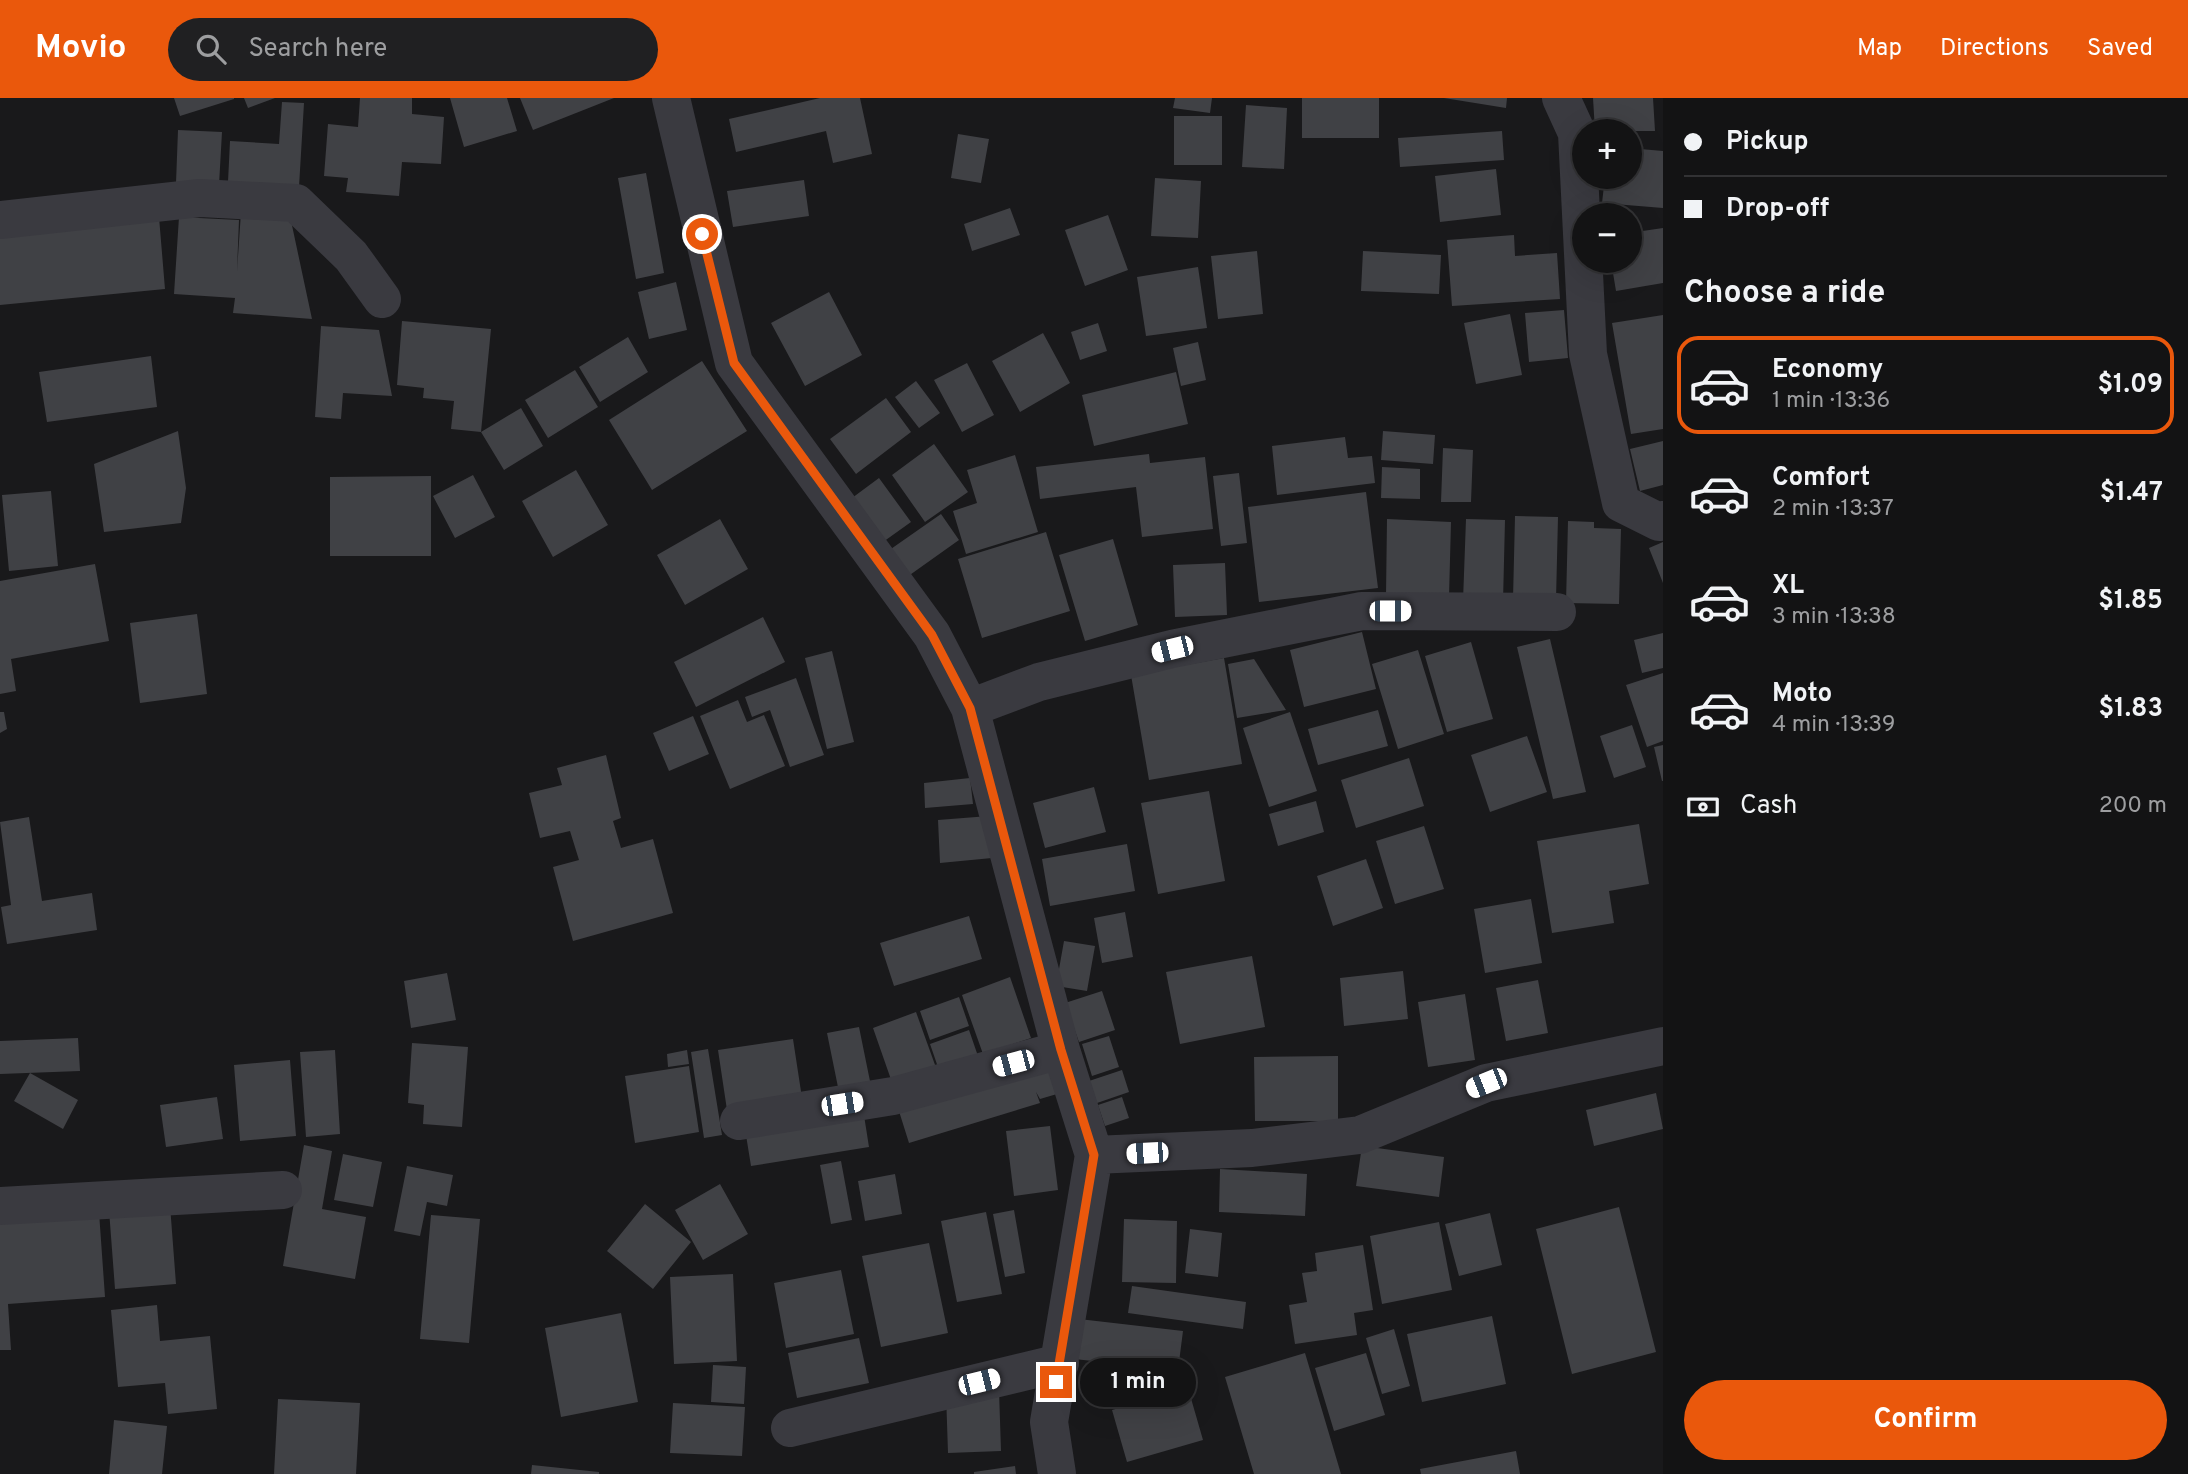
<!DOCTYPE html>
<meta charset="utf-8">
<style>
body{margin:0;font-family:Overpass,sans-serif;background:#202022;color:#f1f3f6;height:100vh;display:flex;flex-direction:column;font-size:26px;white-space:nowrap}
*{box-sizing:border-box;margin:0}
p{font-size:23px;color:#9d9ea0}
.icon{flex:none;width:38px;height:38px;fill:none;stroke:currentColor;stroke-width:2;stroke-linecap:round;stroke-linejoin:round}
.map{position:relative;flex:1;overflow:hidden}
.sheet{display:flex;flex-direction:column;background:#131314;width:525px}
.sheet>*{flex:none}
.guide{display:grid;align-content:center;height:154px;padding:0 21px;background:#131314}
.tools{position:absolute;left:1572px;top:21px;display:grid;gap:14px}
.tools a{display:grid;place-items:center;width:70px;height:70px;border-radius:50%;background:#131314;box-shadow:0 7px 28px #0002,0 0 0 2px #323234;font-size:35px}
.end{position:absolute;width:32px;height:32px;margin:-16px;border:9px solid #ea580c;background:#fff;box-shadow:0 0 0 4px #fff}
.from{border-radius:50%}
.bubble{position:absolute;height:49px;border-radius:24px;background:#131314;box-shadow:0 7px 28px #0002,0 0 0 2px #323234;font-size:23px;font-weight:700;line-height:49px;text-align:center}
.car{position:absolute;width:21px;height:42px;margin:-21px -10px;border-radius:9px;box-shadow:0 0 5px 2px #0007;background:linear-gradient(#fff 24%,#345 0 40%,#fff 0 76%,#345 0 86%,#fff 0)}
.guide b{display:flex;align-items:center;gap:24px;height:66px;font-size:26px}
.guide b+b{border-top:2px solid #323234}
.guide i{width:18px;height:18px;background:#f1f3f6}
ul{padding:0;list-style:none}
li{display:flex;align-items:center;gap:21px;height:98px;margin:0 14px 10px;padding:0 7px;border:4px solid transparent;border-radius:21px}
li div{flex:1}
li b{display:block;font-size:26px}
li em{font-style:normal;font-weight:700}
li.active{border-color:#ea580c}
li>.icon{width:63px;height:63px;stroke-width:1.5}
h2{padding:0 21px;font-size:32px;line-height:84px}
.pay{display:flex;align-items:center;gap:18px;height:77px;padding:0 21px;font-size:26px}
.pay p{margin-inline-start:auto}
.button{display:flex;gap:14px;margin-top:auto;padding:14px 21px}
.button a{flex:1;height:80px;border-radius:42px;background:#ea580c;color:#fff;font-size:28px;font-weight:700;line-height:80px;text-align:center}
header{display:flex;align-items:center;gap:42px;box-sizing:border-box;height:98px;padding:0 35px;background:#ea580c;color:#fff}
header strong{font-size:33px}
nav{display:flex;gap:38px;margin-inline-start:auto;font-size:24px}
.search{width:490px;height:63px;background:#202022;display:flex;align-items:center;gap:18px;box-sizing:border-box;padding:0 24px;border-radius:38px;color:#9d9ea0;font-size:26px}
main{display:flex;flex:1;min-height:0}
.map>svg:first-child{display:block}
.building{fill:#404145}
.lines{fill:none;stroke-linecap:round;stroke-linejoin:round}
.minor{stroke:#3a3a40;stroke-width:38}
.route{stroke:#ea580c;stroke-width:9}
</style>
<header>
<strong>Movio</strong>
<div class="search"><svg class="icon" aria-label="search" viewBox="0 0 24 24"><circle cx="10" cy="10" r="6"/><path d="M15 15l6 6"/></svg>Search here</div>
<nav><a>Map</a><a>Directions</a><a>Saved</a></nav>
</header>
<main>
<div class="map">
<svg width="1663" height="1376" viewBox="0 0 1663 1376">
<rect width="100%" height="100%" fill="#19191b"/>
<path class="building" d="M 174,0 L 234,0 L 234,1 L 180,18 Z
M 244,0 L 275,0 L 248,10 Z
M 360,0 L 412,0 L 412,16 L 444,19 L 441,66 L 402,64 L 399,98 L 346,94 L 348,80 L 324,78 L 328,26 L 358,29 Z
M 450,0 L 507,0 L 517,33 L 464,49 Z
M 520,0 L 614,0 L 533,32 Z
M 820,0 L 860,0 L 872,56 L 833,65 L 826,33 L 736,54 L 729,21 Z
M 1175,0 L 1212,0 L 1210,15 L 1173,10 Z
M 1302,0 L 1379,0 L 1379,40 L 1302,40 Z
M 1444,0 L 1507,0 L 1506,10 Z
M 1593,0 L 1653,0 L 1655,33 L 1595,33 Z
M 282,4 L 304,5 L 299,89 L 228,84 L 230,43 L 279,46 Z
M 1246,7 L 1287,10 L 1284,71 L 1242,69 Z
M 1174,18 L 1222,18 L 1222,67 L 1174,67 Z
M 178,32 L 222,34 L 219,87 L 176,85 Z
M 1502,33 L 1504,62 L 1400,69 L 1398,40 Z
M 958,36 L 989,41 L 981,85 L 951,80 Z
M 1629,50 L 1663,53 L 1663,110 L 1602,105 L 1605,79 L 1629,79 Z
M 1496,71 L 1501,117 L 1440,124 L 1435,78 Z
M 646,75 L 664,175 L 636,181 L 618,80 Z
M 1155,80 L 1201,83 L 1198,140 L 1151,138 Z
M 804,82 L 809,118 L 733,129 L 727,93 Z
M 1010,110 L 1020,137 L 972,153 L 964,126 Z
M 241,114 L 290,118 L 312,221 L 233,215 L 235,200 L 174,196 L 179,119 L 239,122 L 237,173 Z
M 1108,117 L 1128,172 L 1085,188 L 1065,132 Z
M 159,119 L 165,191 L 0,207 L 0,134 Z
M 1663,130 L 1663,185 L 1616,193 L 1611,163 L 1629,163 L 1629,135 Z
M 1514,137 L 1515,158 L 1557,155 L 1560,201 L 1452,208 L 1447,142 Z
M 1257,153 L 1263,216 L 1218,221 L 1211,158 Z
M 1363,153 L 1441,157 L 1439,196 L 1361,193 Z
M 1198,169 L 1207,230 L 1146,238 L 1137,179 Z
M 676,184 L 687,232 L 649,241 L 638,194 Z
M 829,194 L 862,257 L 805,288 L 771,225 Z
M 1564,212 L 1568,260 L 1529,264 L 1525,215 Z
M 1510,216 L 1522,277 L 1476,286 L 1464,225 Z
M 1663,217 L 1663,331 L 1631,336 L 1612,225 Z
M 402,223 L 491,231 L 481,334 L 451,331 L 454,303 L 423,300 L 424,290 L 397,287 Z
M 1098,225 L 1107,253 L 1080,262 L 1071,234 Z
M 321,228 L 379,232 L 392,298 L 343,295 L 341,321 L 315,319 Z
M 1043,235 L 1070,285 L 1020,314 L 992,263 Z
M 628,239 L 648,274 L 600,304 L 579,269 Z
M 1198,244 L 1206,282 L 1181,288 L 1173,250 Z
M 151,258 L 157,309 L 47,324 L 39,274 Z
M 702,263 L 747,333 L 652,392 L 609,322 Z
M 967,265 L 994,317 L 962,334 L 934,282 Z
M 575,272 L 598,309 L 548,340 L 525,302 Z
M 1176,274 L 1188,326 L 1094,348 L 1082,297 Z
M 916,283 L 940,315 L 919,330 L 895,299 Z
M 886,300 L 911,334 L 856,376 L 830,341 Z
M 521,310 L 543,348 L 504,372 L 481,334 Z
M 178,333 L 186,390 L 181,425 L 104,434 L 94,366 Z
M 1383,333 L 1435,337 L 1433,366 L 1381,362 Z
M 1345,339 L 1348,360 L 1372,358 L 1375,385 L 1277,397 L 1272,348 Z
M 1663,343 L 1663,387 L 1640,393 L 1630,351 Z
M 934,346 L 968,394 L 925,424 L 892,377 Z
M 1443,350 L 1473,352 L 1471,404 L 1441,404 Z
M 1149,356 L 1150,365 L 1205,359 L 1213,431 L 1142,439 L 1136,389 L 1040,401 L 1036,369 Z
M 1015,357 L 1038,434 L 966,456 L 953,413 L 977,405 L 967,372 Z
M 1382,369 L 1420,371 L 1420,401 L 1381,400 Z
M 576,372 L 608,427 L 553,459 L 522,403 Z
M 1239,375 L 1247,445 L 1221,448 L 1213,378 Z
M 473,377 L 495,419 L 455,440 L 433,398 Z
M 431,378 L 431,458 L 330,458 L 330,379 Z
M 879,380 L 911,424 L 883,444 L 852,400 Z
M 51,393 L 58,468 L 9,473 L 2,397 Z
M 1366,394 L 1378,490 L 1259,504 L 1248,409 Z
M 941,416 L 959,442 L 907,479 L 888,453 Z
M 1515,418 L 1558,419 L 1556,502 L 1513,501 Z
M 720,421 L 748,471 L 685,507 L 657,457 Z
M 1387,421 L 1451,424 L 1449,499 L 1386,497 Z
M 1466,421 L 1505,422 L 1503,504 L 1463,503 Z
M 1568,423 L 1594,424 L 1594,430 L 1621,431 L 1619,506 L 1566,505 Z
M 1046,434 L 1070,513 L 982,540 L 958,461 Z
M 1113,441 L 1138,527 L 1085,543 L 1059,457 Z
M 1663,444 L 1663,485 L 1649,450 Z
M 1225,465 L 1227,517 L 1175,519 L 1173,467 Z
M 95,466 L 109,543 L 11,561 L 16,593 L 0,596 L 0,483 Z
M 197,516 L 207,596 L 140,605 L 130,525 Z
M 763,519 L 785,564 L 696,609 L 674,564 Z
M 1362,534 L 1376,591 L 1304,609 L 1290,552 Z
M 1663,535 L 1663,570 L 1642,575 L 1634,542 Z
M 1550,541 L 1586,694 L 1553,701 L 1517,549 Z
M 1471,544 L 1493,621 L 1447,634 L 1425,558 Z
M 1418,552 L 1444,636 L 1398,651 L 1372,566 Z
M 832,553 L 854,644 L 827,651 L 805,560 Z
M 1224,560 L 1242,666 L 1149,682 L 1131,577 Z
M 1254,561 L 1286,612 L 1237,620 L 1228,566 Z
M 1663,575 L 1663,643 L 1647,649 L 1626,587 Z
M 796,580 L 824,657 L 790,669 L 770,612 L 752,619 L 745,599 Z
M 738,602 L 747,624 L 764,617 L 785,668 L 730,691 L 700,618 Z
M 1378,612 L 1388,648 L 1318,667 L 1308,631 Z
M 0,614 L 4,614 L 7,631 L 0,635 Z
M 1290,614 L 1317,693 L 1269,709 L 1243,630 Z
M 693,618 L 709,656 L 669,673 L 653,635 Z
M 1632,627 L 1646,669 L 1614,680 L 1600,638 Z
M 1527,638 L 1547,694 L 1490,714 L 1471,657 Z
M 1663,647 L 1663,683 L 1662,683 L 1654,649 Z
M 606,657 L 621,720 L 613,723 L 621,750 L 653,741 L 673,815 L 573,843 L 553,769 L 579,762 L 570,733 L 540,740 L 529,695 L 562,687 L 557,670 Z
M 1409,660 L 1424,708 L 1356,730 L 1341,682 Z
M 970,680 L 973,706 L 925,710 L 924,685 Z
M 1094,689 L 1106,734 L 1045,750 L 1033,705 Z
M 1209,693 L 1225,783 L 1158,796 L 1141,705 Z
M 1316,703 L 1324,734 L 1278,748 L 1269,716 Z
M 989,718 L 992,760 L 940,765 L 938,722 Z
M 29,719 L 42,803 L 92,795 L 97,832 L 7,846 L 1,809 L 11,807 L 0,724 Z
M 1639,726 L 1649,786 L 1609,793 L 1614,825 L 1552,835 L 1537,743 Z
M 1424,728 L 1444,791 L 1395,806 L 1376,743 Z
M 1127,746 L 1135,793 L 1050,808 L 1042,761 Z
M 1366,761 L 1383,810 L 1333,828 L 1317,778 Z
M 1531,801 L 1542,865 L 1485,875 L 1474,811 Z
M 1125,814 L 1133,859 L 1102,865 L 1094,820 Z
M 969,818 L 982,861 L 894,888 L 880,845 Z
M 1064,843 L 1095,848 L 1087,893 L 1056,888 Z
M 1252,858 L 1265,929 L 1180,946 L 1166,874 Z
M 1403,873 L 1408,921 L 1344,928 L 1340,880 Z
M 447,875 L 456,922 L 411,930 L 404,883 Z
M 1010,879 L 1031,940 L 983,956 L 962,897 Z
M 1538,882 L 1548,935 L 1506,943 L 1496,890 Z
M 1102,893 L 1115,932 L 1079,944 L 1065,905 Z
M 1465,896 L 1475,962 L 1428,969 L 1418,904 Z
M 959,899 L 969,928 L 930,942 L 920,913 Z
M 916,914 L 939,978 L 895,993 L 873,930 Z
M 859,929 L 872,993 L 840,999 L 827,935 Z
M 969,932 L 979,961 L 940,975 L 930,946 Z
M 1109,938 L 1119,969 L 1092,978 L 1082,946 Z
M 78,940 L 80,973 L 0,976 L 0,943 Z
M 793,941 L 802,1000 L 727,1012 L 718,952 Z
M 412,945 L 468,949 L 462,1029 L 423,1026 L 424,1007 L 408,1005 Z
M 708,951 L 722,1037 L 704,1040 L 691,954 Z
M 335,952 L 340,1036 L 306,1039 L 300,954 Z
M 687,952 L 689,966 L 668,969 L 667,956 Z
M 1338,958 L 1338,1023 L 1255,1023 L 1254,959 Z
M 290,962 L 296,1038 L 240,1043 L 234,967 Z
M 1047,965 L 1057,996 L 1040,1001 L 1036,994 L 1040,1005 L 909,1045 L 898,1010 Z
M 689,968 L 699,1034 L 635,1045 L 625,978 Z
M 1122,972 L 1129,994 L 1097,1005 L 1089,983 Z
M 30,975 L 78,1002 L 63,1031 L 14,1003 Z
M 1656,995 L 1663,1031 L 1594,1048 L 1586,1012 Z
M 217,999 L 223,1041 L 166,1049 L 160,1007 Z
M 1122,999 L 1129,1020 L 1105,1028 L 1098,1007 Z
M 863,1011 L 869,1049 L 751,1068 L 745,1031 Z
M 1050,1028 L 1058,1092 L 1014,1098 L 1006,1033 Z
M 304,1047 L 332,1053 L 322,1111 L 366,1119 L 355,1181 L 283,1168 Z
M 1362,1048 L 1444,1059 L 1439,1099 L 1356,1088 Z
M 343,1056 L 382,1064 L 373,1109 L 334,1102 Z
M 841,1063 L 852,1122 L 831,1126 L 820,1067 Z
M 407,1068 L 453,1077 L 447,1108 L 427,1104 L 420,1138 L 394,1133 Z
M 1220,1071 L 1307,1076 L 1305,1118 L 1219,1114 Z
M 895,1076 L 902,1116 L 865,1123 L 858,1083 Z
M 720,1086 L 748,1136 L 703,1162 L 675,1112 Z
M 645,1106 L 691,1144 L 653,1191 L 607,1153 Z
M 170,1107 L 176,1186 L 115,1191 L 109,1112 Z
M 1619,1109 L 1656,1254 L 1572,1276 L 1536,1131 Z
M 1014,1112 L 1025,1175 L 1005,1179 L 993,1116 Z
M 99,1114 L 105,1199 L 8,1206 L 11,1252 L 0,1252 L 0,1121 Z
M 986,1114 L 1002,1196 L 957,1204 L 941,1123 Z
M 1490,1115 L 1502,1167 L 1459,1178 L 1445,1126 Z
M 431,1117 L 480,1121 L 469,1245 L 420,1241 Z
M 1124,1121 L 1177,1123 L 1176,1185 L 1122,1184 Z
M 1439,1124 L 1452,1192 L 1382,1206 L 1370,1138 Z
M 1190,1131 L 1222,1135 L 1218,1179 L 1185,1175 Z
M 929,1145 L 948,1235 L 881,1249 L 862,1158 Z
M 1363,1147 L 1373,1212 L 1354,1215 L 1357,1237 L 1295,1246 L 1289,1207 L 1307,1204 L 1302,1175 L 1317,1173 L 1315,1155 Z
M 841,1172 L 854,1236 L 786,1250 L 774,1185 Z
M 733,1176 L 737,1263 L 674,1266 L 670,1179 Z
M 1132,1188 L 1246,1204 L 1243,1231 L 1128,1215 Z
M 157,1207 L 160,1243 L 210,1238 L 217,1311 L 168,1316 L 165,1285 L 118,1289 L 111,1212 Z
M 621,1215 L 638,1304 L 561,1319 L 545,1230 Z
M 1492,1218 L 1506,1286 L 1422,1304 L 1407,1236 Z
M 1079,1221 L 1183,1233 L 1178,1272 L 1074,1261 Z
M 1394,1231 L 1410,1288 L 1382,1296 L 1366,1240 Z
M 859,1240 L 869,1285 L 797,1300 L 788,1255 Z
M 1305,1255 L 1341,1376 L 1254,1376 L 1225,1279 Z
M 1366,1255 L 1385,1317 L 1334,1333 L 1315,1270 Z
M 713,1267 L 746,1269 L 744,1306 L 711,1304 Z
M 1188,1290 L 1203,1342 L 1127,1364 L 1112,1312 Z
M 999,1292 L 1001,1353 L 948,1355 L 946,1295 Z
M 278,1301 L 360,1305 L 356,1376 L 274,1376 Z
M 673,1305 L 745,1309 L 742,1358 L 670,1355 Z
M 114,1322 L 167,1328 L 162,1376 L 109,1376 Z
M 1516,1353 L 1520,1376 L 1421,1376 L 1420,1371 Z
M 532,1367 L 599,1374 L 599,1376 L 531,1376 Z
M 1015,1368 L 1016,1376 L 974,1376 L 974,1374 Z"/>
<g class="lines">
<path class="minor" d="M 671,0 L 734,265 L 932,537 L 970,610 L 1061,952 L 1094,1057 L 1049,1324 L 1057,1376
M 1561,0 L 1577,35 L 1588,256 L 1621,405 L 1659,424 L 1663,422
M 0,122 L 200,100 L 296,105 L 351,158 L 382,201
M 970,610 L 1039,584 L 1172,551 L 1362,513 L 1557,514
M 739,1023 L 893,998 L 1061,952
M 1094,1057 L 1252,1050 L 1360,1037 L 1486,985 L 1663,948
M 0,1108 L 283,1092
M 790,1330 L 1060,1265"/>
</g>
<g class="lines">
<path class="route" d="M 702,136 L 734,265 L 932,537 L 970,610 L 1061,952 L 1094,1057 L 1056,1284"/>
</g>
</svg>
<div class="tools">
<a>+</a>
<a>−</a>
</div>
<i class="end from" style="left:702px;top:136px"></i>
<i class="end" style="left:1056px;top:1284px"></i>
<div class="bubble" style="left:1080px;top:1260px;width:116px">1 min</div>
<i class="car" style="left:1390px;top:513px;rotate:90deg"></i>
<i class="car" style="left:1172px;top:551px;rotate:256deg"></i>
<i class="car" style="left:1013px;top:965px;rotate:255deg"></i>
<i class="car" style="left:1486px;top:985px;rotate:248deg"></i>
<i class="car" style="left:842px;top:1006px;rotate:81deg"></i>
<i class="car" style="left:1147px;top:1055px;rotate:267deg"></i>
<i class="car" style="left:979px;top:1284px;rotate:76deg"></i>
</div>
<section class="sheet">
<div class="guide">
<b><i class="from"></i>Pickup</b>
<b><i></i>Drop-off</b>
</div>
<h2>Choose a ride</h2>
<ul>
<li class="active"><svg class="icon" aria-label="car" viewBox="0 0 24 24"><path d="M5 17H2v-5l4-1 3-4h7l3 4 3 1v5h-3M9 17h6M6 11h13"/><circle cx="7" cy="17" r="2"/><circle cx="17" cy="17" r="2"/></svg><div><b>Economy</b><p>1 min · 13:36</p></div><em>$1.09</em></li>
<li><svg class="icon" aria-label="car" viewBox="0 0 24 24"><path d="M5 17H2v-5l4-1 3-4h7l3 4 3 1v5h-3M9 17h6M6 11h13"/><circle cx="7" cy="17" r="2"/><circle cx="17" cy="17" r="2"/></svg><div><b>Comfort</b><p>2 min · 13:37</p></div><em>$1.47</em></li>
<li><svg class="icon" aria-label="car" viewBox="0 0 24 24"><path d="M5 17H2v-5l4-1 3-4h7l3 4 3 1v5h-3M9 17h6M6 11h13"/><circle cx="7" cy="17" r="2"/><circle cx="17" cy="17" r="2"/></svg><div><b>XL</b><p>3 min · 13:38</p></div><em>$1.85</em></li>
<li><svg class="icon" aria-label="car" viewBox="0 0 24 24"><path d="M5 17H2v-5l4-1 3-4h7l3 4 3 1v5h-3M9 17h6M6 11h13"/><circle cx="7" cy="17" r="2"/><circle cx="17" cy="17" r="2"/></svg><div><b>Moto</b><p>4 min · 13:39</p></div><em>$1.83</em></li>
</ul>
<div class="pay"><svg class="icon" aria-label="cash" viewBox="0 0 24 24"><path d="M3 7h18v10H3z"/><circle cx="12" cy="12" r="2"/></svg>Cash<p>200 m</p></div>
<div class="button"><a>Confirm</a></div>
</section>
</main>
